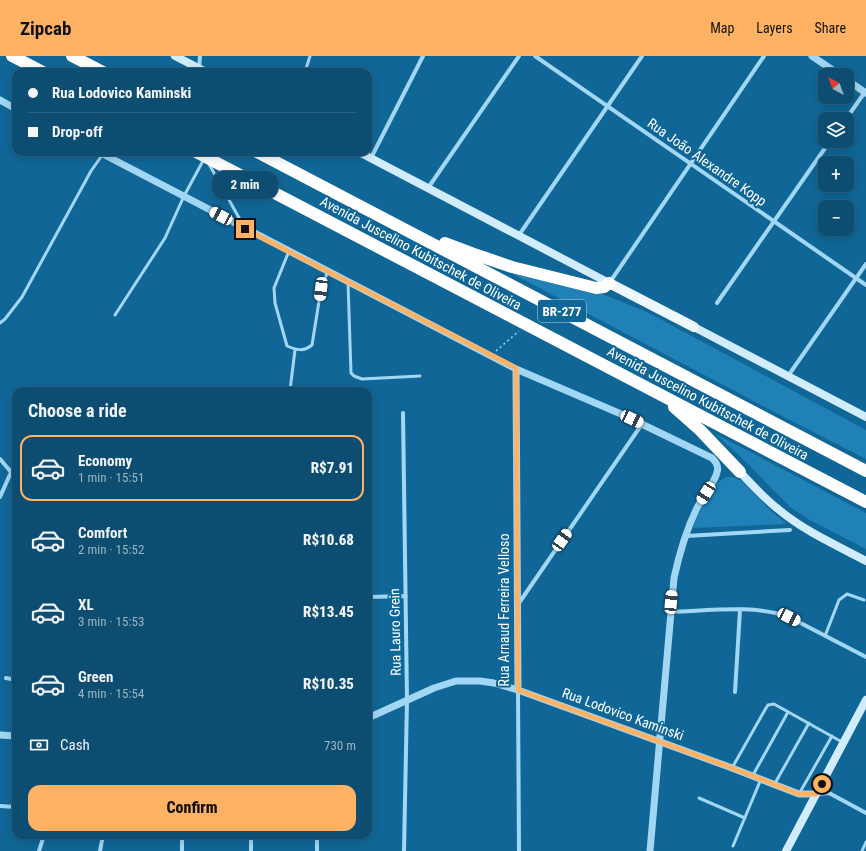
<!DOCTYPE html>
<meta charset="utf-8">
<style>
body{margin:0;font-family:"Roboto Condensed",sans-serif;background:#1a5779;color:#f1f3f6;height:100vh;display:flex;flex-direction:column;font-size:15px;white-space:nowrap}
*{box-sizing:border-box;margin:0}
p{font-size:13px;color:#9ab4c3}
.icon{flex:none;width:22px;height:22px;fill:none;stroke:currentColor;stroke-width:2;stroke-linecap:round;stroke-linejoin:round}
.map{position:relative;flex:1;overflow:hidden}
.sheet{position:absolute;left:12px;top:331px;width:360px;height:452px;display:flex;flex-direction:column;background:#0c4d71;border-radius:12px;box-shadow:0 2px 10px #0003,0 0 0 1px #2c6484}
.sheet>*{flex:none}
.hud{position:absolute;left:12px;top:12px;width:360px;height:88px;border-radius:12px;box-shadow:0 2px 10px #0003,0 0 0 1px #2c6484;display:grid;align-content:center;height:88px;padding:0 16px;background:#0c4d71}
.needle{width:26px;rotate:319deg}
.buttons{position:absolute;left:818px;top:12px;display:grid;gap:8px}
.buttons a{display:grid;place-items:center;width:36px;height:36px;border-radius:8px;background:#0c4d71;box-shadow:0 2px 10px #0003,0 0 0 1px #2c6484;font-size:20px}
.end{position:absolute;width:18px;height:18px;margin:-9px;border:5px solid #ffb264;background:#111;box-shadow:0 0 0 2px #111}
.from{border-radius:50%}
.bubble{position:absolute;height:28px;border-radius:12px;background:#0c4d71;box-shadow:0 2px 10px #0003,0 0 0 1px #2c6484;font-size:13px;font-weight:800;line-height:28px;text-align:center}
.car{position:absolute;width:12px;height:24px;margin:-12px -6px;border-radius:5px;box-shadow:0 0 3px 1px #0007;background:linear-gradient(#fff 24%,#345 0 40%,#fff 0 76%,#345 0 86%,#fff 0)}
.hud b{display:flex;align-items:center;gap:14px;height:38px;font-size:15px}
.hud b+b{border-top:1px solid #2c6484}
.hud i{width:10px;height:10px;background:#f1f3f6}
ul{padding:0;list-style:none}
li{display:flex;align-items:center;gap:12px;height:66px;margin:0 8px 6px;padding:0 8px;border:2px solid transparent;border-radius:12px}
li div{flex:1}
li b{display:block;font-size:15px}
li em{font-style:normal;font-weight:800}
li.on{border-color:#ffb264}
li>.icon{width:36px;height:36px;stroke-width:1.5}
h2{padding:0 16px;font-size:18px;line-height:48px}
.pay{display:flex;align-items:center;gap:10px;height:44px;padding:0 16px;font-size:15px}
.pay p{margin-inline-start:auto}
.primary-button{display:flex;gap:8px;margin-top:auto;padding:8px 16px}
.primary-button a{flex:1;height:46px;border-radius:12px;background:#ffb264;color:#111;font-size:16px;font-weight:800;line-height:46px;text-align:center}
header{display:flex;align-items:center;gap:24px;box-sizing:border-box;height:56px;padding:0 20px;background:#ffb264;color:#111}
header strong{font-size:19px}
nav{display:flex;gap:22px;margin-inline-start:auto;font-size:14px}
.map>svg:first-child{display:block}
.green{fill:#1f81b5}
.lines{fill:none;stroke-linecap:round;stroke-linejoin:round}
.path{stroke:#a1d7f4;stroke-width:1.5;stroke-dasharray:2 3;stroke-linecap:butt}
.service{stroke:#a1d7f4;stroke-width:3}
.minor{stroke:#a1d7f4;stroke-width:4}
.tertiary{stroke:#a1d7f4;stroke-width:7}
.secondary{stroke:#d1edfd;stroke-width:8}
.primary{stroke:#eef8ff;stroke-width:10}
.motorway{stroke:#fff;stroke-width:12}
.route{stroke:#ffb264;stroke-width:5}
.labels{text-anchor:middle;stroke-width:4;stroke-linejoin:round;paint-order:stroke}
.shield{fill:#106797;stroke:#b7d1e0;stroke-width:1}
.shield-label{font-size:13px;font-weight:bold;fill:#fff}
.street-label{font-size:14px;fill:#fff;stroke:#106797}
</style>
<header>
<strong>Zipcab</strong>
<nav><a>Map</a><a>Layers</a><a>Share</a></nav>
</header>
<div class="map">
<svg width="866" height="795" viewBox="0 0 866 795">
<rect width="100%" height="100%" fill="#106797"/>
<path class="green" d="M 511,217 L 600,237 L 647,256 L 866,374 L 866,403 L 780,359 Z
M 714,377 L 866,457 L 866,493 L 808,463 L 790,451 L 741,401 Z
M 726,421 L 732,421 L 742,425 L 772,456 L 787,468 L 693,472 C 699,456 710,429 726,421 Z"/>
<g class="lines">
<path class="path" d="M 496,295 L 519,275"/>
<path class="service" d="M 305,16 L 310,0
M 209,108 L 243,169
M 289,195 L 274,232 L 275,247 L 287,290 C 296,294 304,296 312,289 L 321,233 L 328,215
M 348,226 L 351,317 L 354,320 L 362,323 L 420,320
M 115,259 L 165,182 L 184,140 L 204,103
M 0,267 L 5,263 L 22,241 L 91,115 L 103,98
M 290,334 L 295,294
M 825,580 L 839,544 L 847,538 L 864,544
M 732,712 L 766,652 L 768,649 L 774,648 L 842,686
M 753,719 L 788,656
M 774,729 L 809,667
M 799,738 L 832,680
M 699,742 L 745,762
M 733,790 L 761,723
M 862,795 L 866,786"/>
<path class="minor" d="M 535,0 L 866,229
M 199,13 L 200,0
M 846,63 L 865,36
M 371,102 L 423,0
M 428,132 L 519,0
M 519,179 L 642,0
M 610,226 L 764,0
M 717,247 L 830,85
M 788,320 L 866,208
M 47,335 L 47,334
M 403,357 L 407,644 L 404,795
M 0,403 L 11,416
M 0,441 L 16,405
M 686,480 L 790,474
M 368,541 L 406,540
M 519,547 L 642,368
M 670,556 C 707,555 754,548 789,561 L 866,601
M 6,622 L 16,624
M 518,634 L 519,795
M 735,636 L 740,554
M 817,738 L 829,737 L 866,757
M 0,750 L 16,751
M 182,779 L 182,795
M 251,779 L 251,795
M 317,779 L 317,795
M 39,795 L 44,779
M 100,795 L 103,779"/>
<path class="tertiary" d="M 812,0 L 840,19
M 847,24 L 866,37
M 0,44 L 16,53
M 99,96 L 516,313 L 621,358 L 712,402 C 716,406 719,411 717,416 C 716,425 700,444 696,454 C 686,475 679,499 674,522 L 650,795
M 516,313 L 518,634
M 368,662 L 434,632 L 456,625 L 480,625 L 494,627 L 518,634 L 732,712 L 799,738 L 816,738
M 0,679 L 16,680"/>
<path class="secondary" d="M 175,0 L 206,16
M 359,96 L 609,227
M 694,271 L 866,361
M 740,416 C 752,429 764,442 778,453 C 804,475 836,489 866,505
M 786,795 L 866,644"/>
<path class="primary" d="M 609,227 L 694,271"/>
<path class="motorway" d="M 12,0 L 43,16
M 72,0 L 103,16
M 196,96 L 866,446
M 257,96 L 866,415
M 445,187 L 477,199 L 512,211 L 596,232 L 604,231 L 609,227
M 674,351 L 700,374 L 740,416"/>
</g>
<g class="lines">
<path class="route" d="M 245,173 L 516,312 L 518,634 L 732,712 L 799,738 L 816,738 L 822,728"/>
</g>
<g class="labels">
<rect class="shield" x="538" y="244" width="48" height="22" rx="3"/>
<g class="shield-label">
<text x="562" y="260">BR-277</text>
</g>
<g class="street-label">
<text transform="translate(707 106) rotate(35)" y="5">Rua João Alexandre Kopp</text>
<text transform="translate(421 197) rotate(28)" y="5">Avenida Juscelino Kubitschek de Oliveira</text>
<text transform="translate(708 347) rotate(28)" y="5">Avenida Juscelino Kubitschek de Oliveira</text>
<text transform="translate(504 554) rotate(-90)" y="5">Rua Arnaud Ferreira Velloso</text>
<text transform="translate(395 576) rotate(-91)" y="5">Rua Lauro Grein</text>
<text transform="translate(623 658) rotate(20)" y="5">Rua Lodovico Kaminski</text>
</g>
</g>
</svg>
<div class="buttons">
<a><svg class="needle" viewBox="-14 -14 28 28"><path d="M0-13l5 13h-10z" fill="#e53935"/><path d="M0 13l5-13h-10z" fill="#9ab4c3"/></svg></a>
<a><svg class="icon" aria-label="layers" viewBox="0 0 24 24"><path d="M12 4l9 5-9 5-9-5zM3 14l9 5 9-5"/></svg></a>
<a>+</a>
<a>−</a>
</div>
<i class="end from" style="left:822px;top:728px"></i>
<i class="end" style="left:245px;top:173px"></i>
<div class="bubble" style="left:212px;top:115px;width:66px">2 min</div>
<i class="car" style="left:221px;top:160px;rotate:298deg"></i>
<i class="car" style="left:321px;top:233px;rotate:187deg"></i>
<i class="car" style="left:632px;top:363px;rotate:115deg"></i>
<i class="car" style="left:706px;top:437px;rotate:212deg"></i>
<i class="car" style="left:562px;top:484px;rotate:35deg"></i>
<i class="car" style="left:671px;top:546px;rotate:5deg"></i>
<i class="car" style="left:789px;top:561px;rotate:117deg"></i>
<div class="hud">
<b><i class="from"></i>Rua Lodovico Kaminski</b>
<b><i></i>Drop-off</b>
</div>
<section class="sheet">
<h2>Choose a ride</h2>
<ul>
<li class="on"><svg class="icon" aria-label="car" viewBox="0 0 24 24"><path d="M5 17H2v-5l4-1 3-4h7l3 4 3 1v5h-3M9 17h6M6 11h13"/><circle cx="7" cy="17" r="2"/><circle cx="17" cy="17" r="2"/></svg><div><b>Economy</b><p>1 min · 15:51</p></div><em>R$7.91</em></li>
<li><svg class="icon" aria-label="car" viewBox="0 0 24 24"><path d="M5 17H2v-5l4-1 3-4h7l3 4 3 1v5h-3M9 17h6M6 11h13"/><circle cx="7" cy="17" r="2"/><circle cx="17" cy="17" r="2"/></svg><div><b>Comfort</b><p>2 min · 15:52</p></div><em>R$10.68</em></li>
<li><svg class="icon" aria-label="car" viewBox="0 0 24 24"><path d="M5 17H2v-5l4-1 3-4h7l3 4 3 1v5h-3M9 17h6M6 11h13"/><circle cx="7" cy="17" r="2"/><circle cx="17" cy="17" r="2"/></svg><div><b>XL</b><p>3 min · 15:53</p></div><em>R$13.45</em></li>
<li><svg class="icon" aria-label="car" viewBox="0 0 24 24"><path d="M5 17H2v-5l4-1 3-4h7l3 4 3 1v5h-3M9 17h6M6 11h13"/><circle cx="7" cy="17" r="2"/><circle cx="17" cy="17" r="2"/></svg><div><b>Green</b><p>4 min · 15:54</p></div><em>R$10.35</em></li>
</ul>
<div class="pay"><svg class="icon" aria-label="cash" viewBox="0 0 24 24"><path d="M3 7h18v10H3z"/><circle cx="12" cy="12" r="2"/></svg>Cash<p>730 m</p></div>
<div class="primary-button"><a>Confirm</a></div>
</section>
</div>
